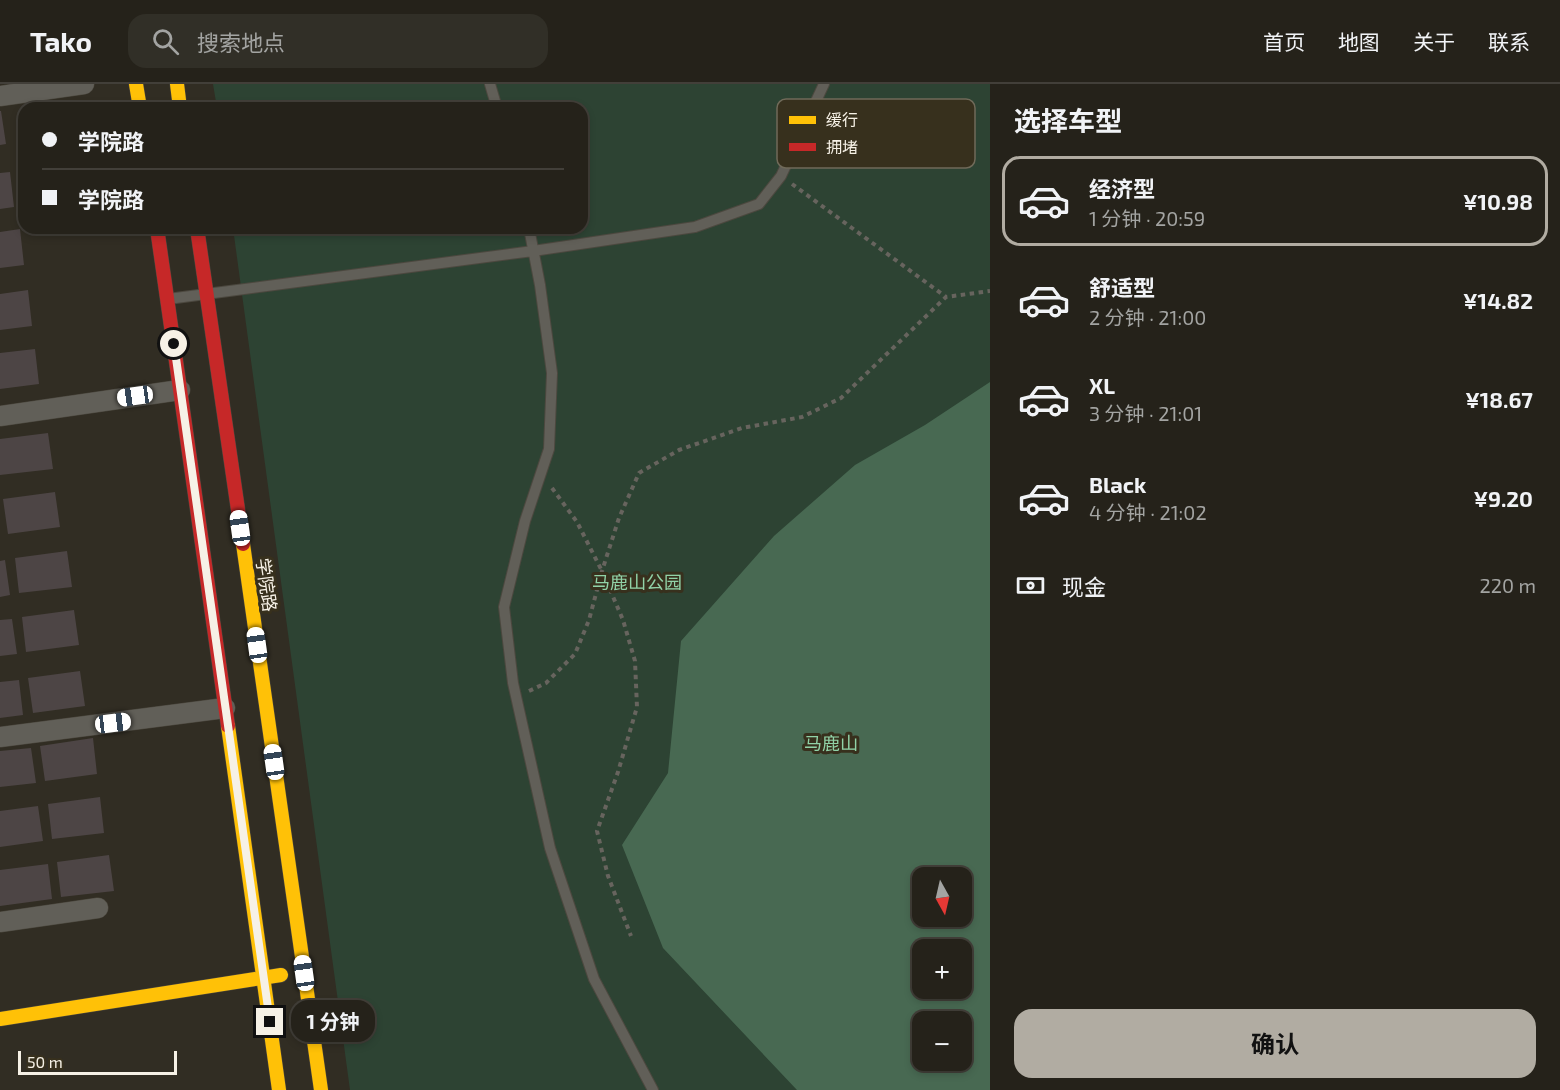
<!DOCTYPE html>
<html lang="zh">
<meta charset="utf-8">
<style>
body{margin:0;font-family:"Exo 2","Noto Sans SC",sans-serif;background:#312f27;color:#f1f3f6;height:100vh;display:flex;flex-direction:column;font-size:22px;white-space:nowrap}
*{box-sizing:border-box;margin:0}
p{font-size:20px;color:#a3a4a2}
.icon{flex:none;width:33px;height:33px;fill:none;stroke:currentColor;stroke-width:2;stroke-linecap:round;stroke-linejoin:round}
.map{position:relative;flex:1;overflow:hidden}
.side{display:flex;flex-direction:column;background:#25221a;width:570px}
.side>*{flex:none}
.hud{position:absolute;left:18px;top:18px;width:570px;height:132px;border-radius:18px;box-shadow:0 3px 9px #0003,0 0 0 2px #423f39;display:grid;align-content:center;height:132px;padding:0 24px;background:#25221a}
.needle{width:39px;rotate:172deg}
.controls{position:absolute;left:912px;top:783px;display:grid;gap:12px}
.controls a{display:grid;place-items:center;width:60px;height:60px;border-radius:12px;background:#25221a;box-shadow:0 3px 9px #0003,0 0 0 2px #423f39;font-size:30px}
.scale{position:absolute;left:18px;bottom:15px;width:159px;box-sizing:border-box;padding-left:6px;border:3px solid #f6f1e6;border-top:0;font-size:16px;line-height:21px;white-space:nowrap;color:#f6f1e6;-webkit-text-stroke:4px #37301d;paint-order:stroke}
.end{position:absolute;width:27px;height:27px;margin:-14px;border:8px solid #f6f1e6;background:#111;box-shadow:0 0 0 3px #111}
.from{border-radius:50%}
.bubble{position:absolute;height:42px;border-radius:18px;background:#25221a;box-shadow:0 3px 9px #0003,0 0 0 2px #423f39;font-size:20px;font-weight:700;line-height:42px;text-align:center}
.car{position:absolute;width:18px;height:36px;margin:-18px -9px;border-radius:8px;box-shadow:0 0 4px 2px #0007;background:linear-gradient(#fff 24%,#345 0 40%,#fff 0 76%,#345 0 86%,#fff 0)}
.hud b{display:flex;align-items:center;gap:21px;height:57px;font-size:22px}
.hud b+b{border-top:2px solid #423f39}
.hud i{width:15px;height:15px;background:#f1f3f6}
ul{padding:0;list-style:none}
li{display:flex;align-items:center;gap:18px;height:90px;margin:0 12px 9px;padding:0 12px;border:3px solid transparent;border-radius:18px}
li div{flex:1}
li b{display:block;font-size:22px}
li em{font-style:normal;font-weight:700}
li.on{border-color:#b1aca2}
li>.icon{width:54px;height:54px;stroke-width:1.5}
h2{padding:0 24px;font-size:27px;line-height:72px}
.pay{display:flex;align-items:center;gap:15px;height:66px;padding:0 24px;font-size:22px}
.pay p{margin-inline-start:auto}
.primary-button{display:flex;gap:12px;margin-top:auto;padding:12px 24px}
.primary-button a{flex:1;height:69px;border-radius:18px;background:#b1aca2;color:#111;font-size:24px;font-weight:700;line-height:69px;text-align:center}
header{display:flex;align-items:center;gap:36px;box-sizing:border-box;height:84px;padding:0 30px;background:#25221a;border-bottom:2px solid #423f39}
header strong{font-size:28px}
nav{display:flex;gap:33px;margin-inline-start:auto;font-size:21px}
.search{width:420px;height:54px;background:#312f27;display:flex;align-items:center;gap:15px;box-sizing:border-box;padding:0 21px;border-radius:18px;color:#a3a4a2;font-size:22px}
main{display:flex;flex:1;min-height:0}
.map>svg:first-child{display:block}
.green{fill:#2d4333;fill-rule:evenodd}
.forest{fill:#486952;fill-rule:evenodd}
.building{fill:#4d4545}
.lines{fill:none;stroke-linecap:round;stroke-linejoin:round}
.lane-casing{stroke:#4c483f;stroke-width:12}
.street-casing{stroke:#4c483f;stroke-width:21}
.slow-casing{stroke:#4c483f;stroke-width:15}
.jam-casing{stroke:#4c483f;stroke-width:15}
.path{stroke:#67645e;stroke-width:4;stroke-dasharray:4.5 4.5;stroke-linecap:butt}
.lane{stroke:#615f58;stroke-width:10}
.street{stroke:#615f58;stroke-width:20}
.slow{stroke:#ffc107;stroke-width:14}
.jam{stroke:#c62828;stroke-width:14}
.route{stroke:#f6f1e6;stroke-width:8}
.labels{text-anchor:middle;stroke-width:6;stroke-linejoin:round;paint-order:stroke}
.park-label{font-size:18px;fill:#91d2a7;stroke:#37301d}
.street-label{font-size:18px;fill:#f6f1e6;stroke:#37301d}
.key{fill:#37301d;stroke:#706a59;stroke-width:1.5}
.key-label{font-size:16px;fill:#f6f1e6}
</style>
<header>
<strong>Tako</strong>
<div class="search"><svg class="icon" aria-label="search" viewBox="0 0 24 24"><circle cx="10" cy="10" r="6"/><path d="M15 15l6 6"/></svg>搜索地点</div>
<nav><a>首页</a><a>地图</a><a>关于</a><a>联系</a></nav>
</header>
<main>
<div class="map">
<svg width="990" height="1006" viewBox="0 0 990 1006">
<rect width="100%" height="100%" fill="#312d23"/>
<path class="green" d="M 213,0 L 990,0 L 990,1006 L 350,1006 L 233,144 L 582,144 L 582,24 L 217,24 ZM 922,794 L 962,794 L 962,832 L 922,832 ZM 922,866 L 962,866 L 962,904 L 922,904 ZM 922,938 L 962,938 L 962,976 L 922,976 Z"/>
<path class="forest" d="M 990,298 L 990,1006 L 797,1006 L 663,864 L 622,761 L 668,689 L 681,557 L 774,452 L 855,381 L 925,341 ZM 922,794 L 962,794 L 962,832 L 922,832 ZM 922,866 L 962,866 L 962,904 L 922,904 ZM 922,938 L 962,938 L 962,976 L 922,976 Z"/>
<path class="building" d="M 0,27 L 1,27 L 6,60 L 0,61 Z
M 10,88 L 14,123 L 0,125 L 0,89 Z
M 20,145 L 24,181 L 0,184 L 0,148 Z
M 28,206 L 32,242 L 0,246 L 0,210 Z
M 35,265 L 39,300 L 0,305 L 0,269 Z
M 48,349 L 53,385 L 0,391 L 0,355 Z
M 55,408 L 60,443 L 8,450 L 3,415 Z
M 67,467 L 72,503 L 19,509 L 15,474 Z
M 5,476 L 10,511 L 0,513 L 0,477 Z
M 74,526 L 79,561 L 26,568 L 22,533 Z
M 12,535 L 17,570 L 0,572 L 0,536 Z
M 80,587 L 85,622 L 33,629 L 28,594 Z
M 19,596 L 23,631 L 0,634 L 0,598 Z
M 93,654 L 97,690 L 45,697 L 40,662 Z
M 31,664 L 36,699 L 0,703 L 0,667 Z
M 100,713 L 104,749 L 52,755 L 48,720 Z
M 38,722 L 43,757 L 0,763 L 0,727 Z
M 109,771 L 114,807 L 61,813 L 57,778 Z
M 48,780 L 52,815 L 0,822 L 0,786 Z"/>
<g class="lines">
<defs>
<path id="lane" d="M 490,0 L 497,24
M 529,144 L 540,201 L 552,289 L 549,365 L 525,437 L 504,523 L 513,599 L 550,764 L 594,895 L 653,1006
M 168,215 L 533,167 L 695,143 L 759,120 L 781,92 L 824,0"/>
<path id="street" d="M 0,12 L 84,0
M 0,332 L 180,306
M 0,653 L 225,624
M 0,838 L 98,824"/>
<path id="slow" d="M 136,0 L 140,24
M 177,0 L 180,24
M 243,460 L 321,1006
M 228,642 L 279,1006
M 0,935 L 281,891"/>
<path id="jam" d="M 157,144 L 228,642
M 197,144 L 243,460"/>
</defs>
<use href="#lane" class="lane-casing"/>
<use href="#street" class="street-casing"/>
<use href="#slow" class="slow-casing"/>
<use href="#jam" class="jam-casing"/>
<path class="path" d="M 792,100 L 946,213
M 552,404 L 577,438 L 602,487 L 623,536 L 635,577 L 637,623 L 618,688 L 597,747 L 608,792 L 631,852
M 529,607 L 546,599 L 575,570 L 589,536 L 602,487 L 619,434 L 639,389 L 679,366 L 742,344 L 802,333 L 841,314 L 946,213 L 990,207"/>
<use href="#lane" class="lane"/>
<use href="#street" class="street"/>
<use href="#slow" class="slow"/>
<use href="#jam" class="jam"/>
</g>
<g class="lines">
<path class="route" d="M 174,260 L 270,938"/>
</g>
<g class="labels">
<g class="park-label">
<text x="637" y="505">马鹿山公园</text>
<text x="831" y="666">马鹿山</text>
</g>
<g class="street-label">
<text transform="translate(266 501) rotate(82)" y="6">学院路</text>
</g>
</g>
<rect x="777" y="15" width="198" height="69" rx="9" class="key"/>
<rect x="789" y="32" width="27" height="8" fill="#ffc107"/>
<rect x="789" y="59" width="27" height="8" fill="#c62828"/>
<g class="key-label">
<text x="826" y="42">缓行</text>
<text x="826" y="69">拥堵</text>
</g>
</svg>
<div class="controls">
<a><svg class="needle" viewBox="-14 -14 28 28"><path d="M0-13l5 13h-10z" fill="#e53935"/><path d="M0 13l5-13h-10z" fill="#a3a4a2"/></svg></a>
<a>+</a>
<a>−</a>
</div>
<div class="scale">50 m</div>
<i class="end from" style="left:174px;top:260px"></i>
<i class="end" style="left:270px;top:938px"></i>
<div class="bubble" style="left:291px;top:916px;width:84px">1 分钟</div>
<i class="car" style="left:135px;top:312px;rotate:262deg"></i>
<i class="car" style="left:240px;top:444px;rotate:352deg"></i>
<i class="car" style="left:257px;top:561px;rotate:352deg"></i>
<i class="car" style="left:113px;top:639px;rotate:83deg"></i>
<i class="car" style="left:274px;top:678px;rotate:352deg"></i>
<i class="car" style="left:304px;top:889px;rotate:352deg"></i>
<div class="hud">
<b><i class="from"></i>学院路</b>
<b><i></i>学院路</b>
</div>
</div>
<section class="side">
<h2>选择车型</h2>
<ul>
<li class="on"><svg class="icon" aria-label="car" viewBox="0 0 24 24"><path d="M5 17H2v-5l4-1 3-4h7l3 4 3 1v5h-3M9 17h6M6 11h13"/><circle cx="7" cy="17" r="2"/><circle cx="17" cy="17" r="2"/></svg><div><b>经济型</b><p>1 分钟 · 20:59</p></div><em>¥10.98</em></li>
<li><svg class="icon" aria-label="car" viewBox="0 0 24 24"><path d="M5 17H2v-5l4-1 3-4h7l3 4 3 1v5h-3M9 17h6M6 11h13"/><circle cx="7" cy="17" r="2"/><circle cx="17" cy="17" r="2"/></svg><div><b>舒适型</b><p>2 分钟 · 21:00</p></div><em>¥14.82</em></li>
<li><svg class="icon" aria-label="car" viewBox="0 0 24 24"><path d="M5 17H2v-5l4-1 3-4h7l3 4 3 1v5h-3M9 17h6M6 11h13"/><circle cx="7" cy="17" r="2"/><circle cx="17" cy="17" r="2"/></svg><div><b>XL</b><p>3 分钟 · 21:01</p></div><em>¥18.67</em></li>
<li><svg class="icon" aria-label="car" viewBox="0 0 24 24"><path d="M5 17H2v-5l4-1 3-4h7l3 4 3 1v5h-3M9 17h6M6 11h13"/><circle cx="7" cy="17" r="2"/><circle cx="17" cy="17" r="2"/></svg><div><b>Black</b><p>4 分钟 · 21:02</p></div><em>¥9.20</em></li>
</ul>
<div class="pay"><svg class="icon" aria-label="cash" viewBox="0 0 24 24"><path d="M3 7h18v10H3z"/><circle cx="12" cy="12" r="2"/></svg>现金<p>220 m</p></div>
<div class="primary-button"><a>确认</a></div>
</section>
</main>
